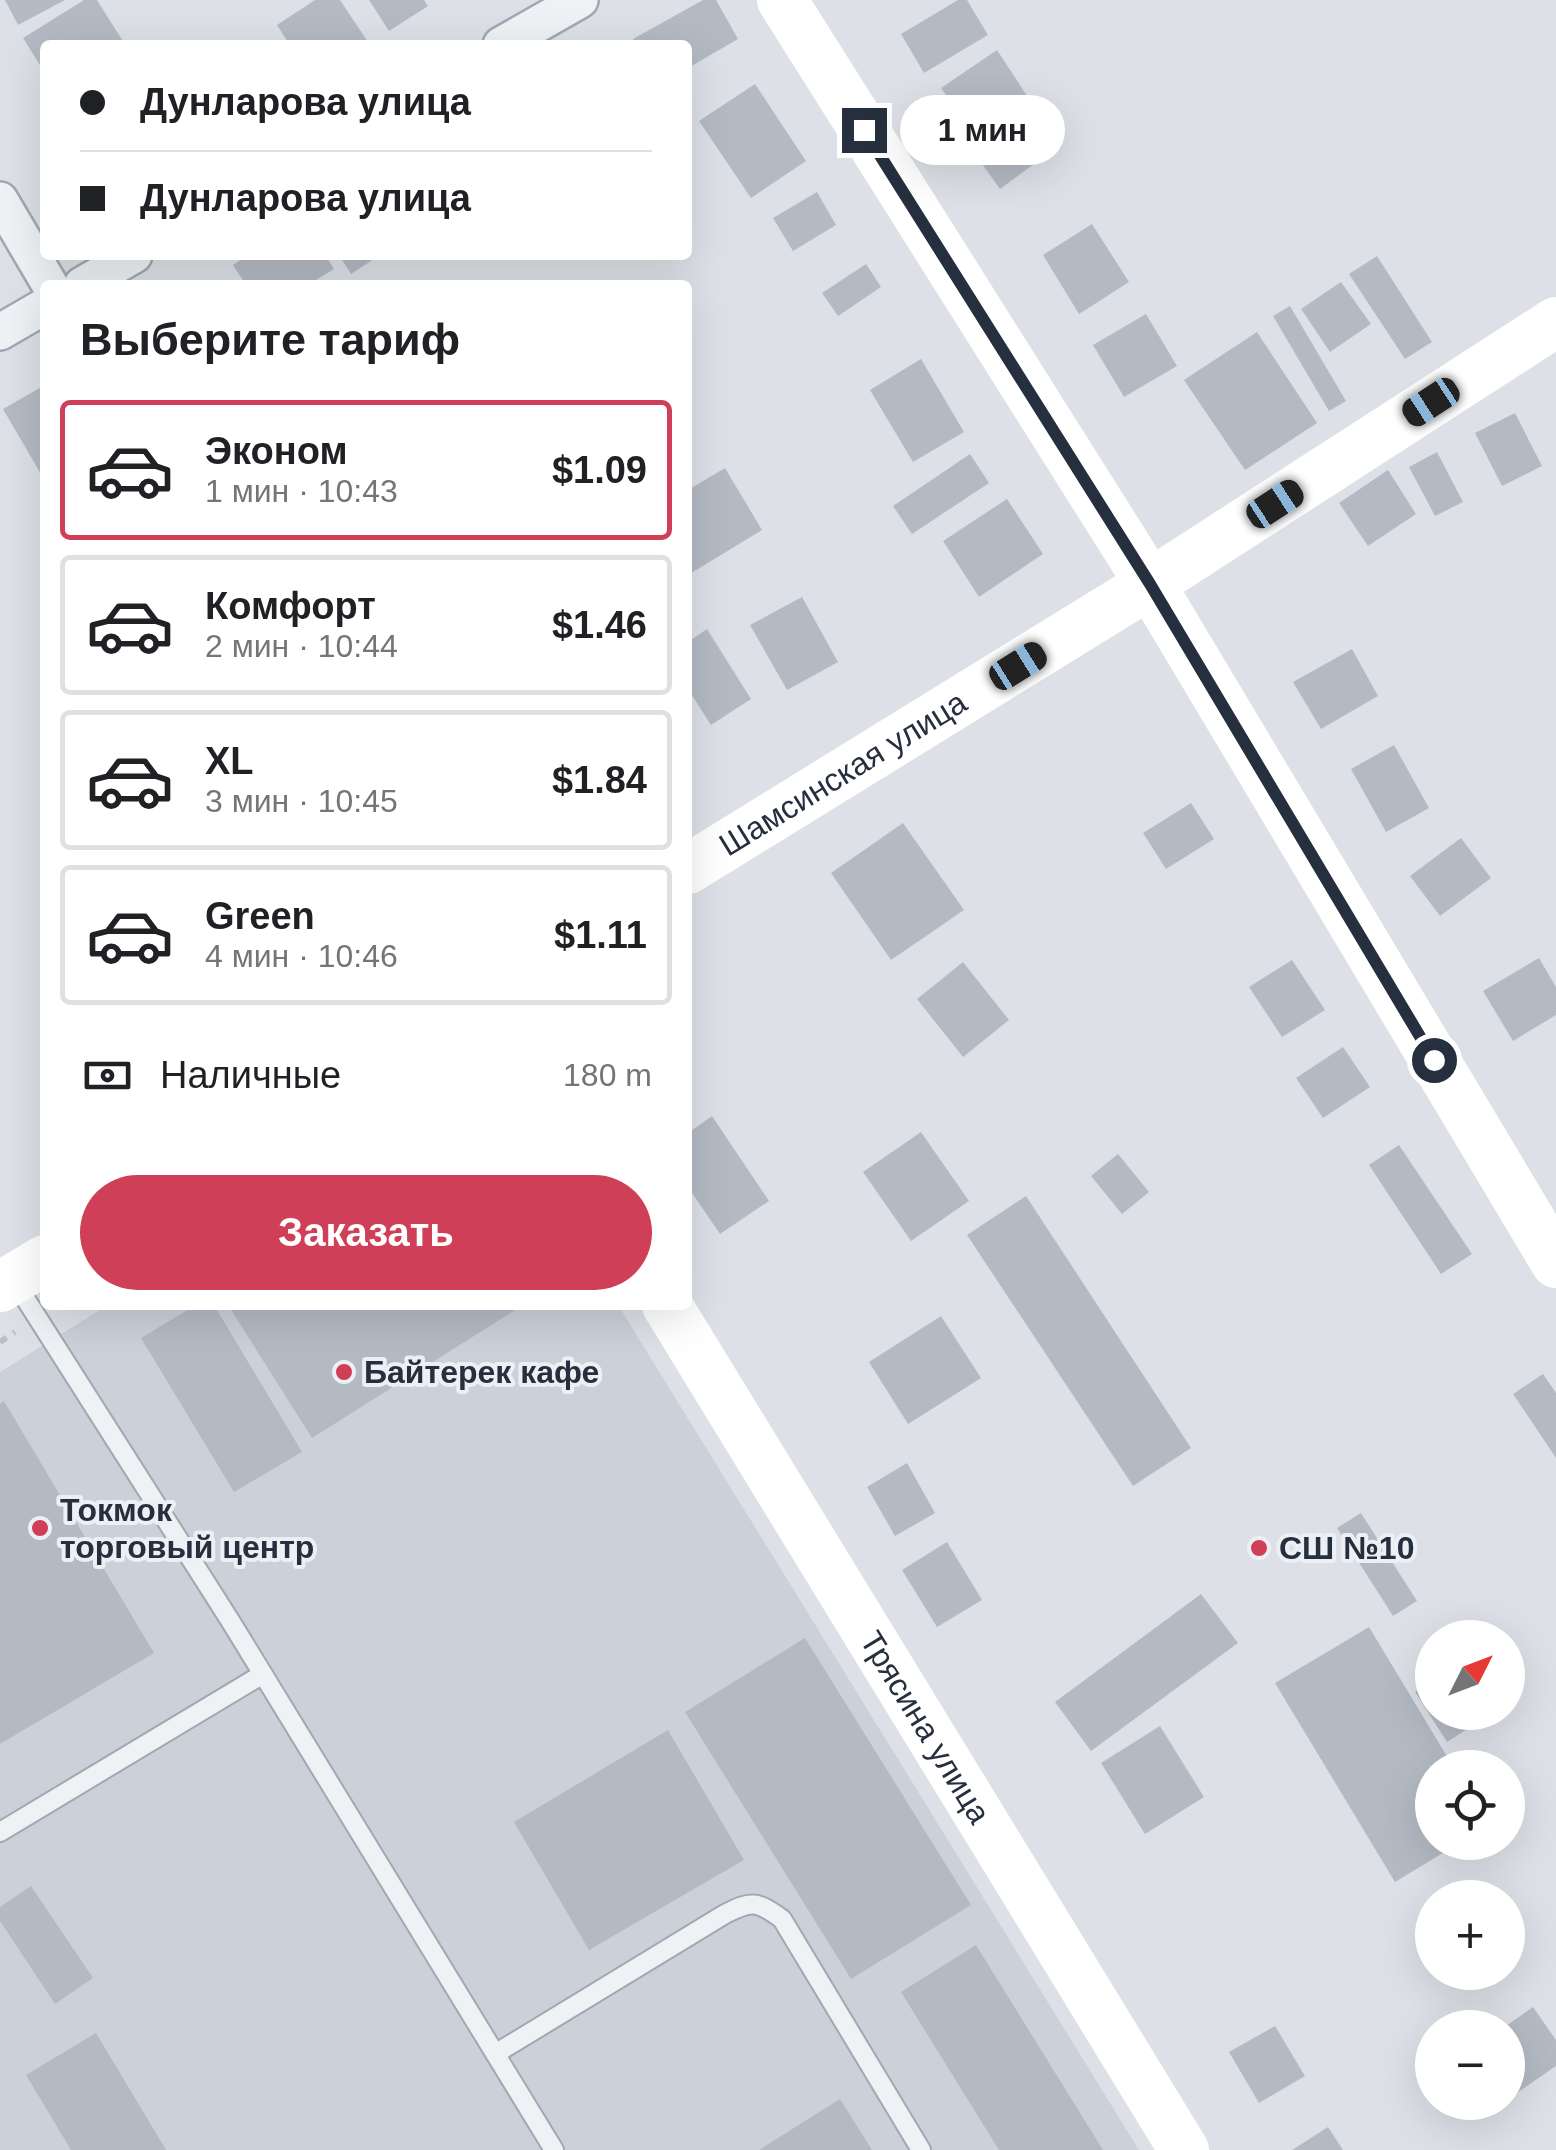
<!DOCTYPE html>
<html lang="ru">
<meta charset="utf-8">
<style>
body{margin:0;font-family:Helvetica,sans-serif;background:#f2f2f2;color:#202124;height:100vh;display:flex;flex-direction:column;font-size:38px;white-space:nowrap}
*{box-sizing:border-box;margin:0}
p{font-size:32px;color:#757577}
.icon{flex:none;width:55px;height:55px;fill:none;stroke:currentColor;stroke-width:2;stroke-linecap:round;stroke-linejoin:round}
.map{position:relative;flex:1;overflow:hidden}
.sheet{position:absolute;left:40px;top:280px;width:652px;height:1030px;display:flex;flex-direction:column;background:#fff;border-radius:10px;box-shadow:0 10px 40px #0002}
.sheet>*{flex:none}
.hud{position:absolute;left:40px;top:40px;width:652px;height:220px;border-radius:10px;box-shadow:0 10px 40px #0002;display:grid;align-content:center;height:220px;padding:0 40px;background:#fff}
.needle{width:65px;rotate:48deg}
.controls{position:absolute;left:1415px;top:1620px;display:grid;gap:20px}
.controls a{display:grid;place-items:center;width:110px;height:110px;border-radius:50%;background:#fff;box-shadow:0 10px 40px #0002;font-size:50px}
.end{position:absolute;width:45px;height:45px;margin:-22px;border:12px solid #262f3d;background:#fff;box-shadow:0 0 0 5px #fff}
.from{border-radius:50%}
.bubble{position:absolute;height:70px;border-radius:35px;background:#fff;box-shadow:0 10px 40px #0002;font-size:32px;font-weight:700;line-height:70px;text-align:center}
.car{position:absolute;width:30px;height:60px;margin:-30px -15px;border-radius:12px;box-shadow:0 0 8px 2px #0007;background:linear-gradient(#222 24%,#8ab4d8 0 40%,#222 0 76%,#8ab4d8 0 86%,#222 0)}
.hud b{display:flex;align-items:center;gap:35px;height:95px;font-size:38px}
.hud b+b{border-top:2px solid #e0e0e0}
.hud i{width:25px;height:25px;background:#202124}
ul{padding:0;list-style:none}
li{display:flex;align-items:center;gap:30px;height:140px;margin:0 20px 15px;padding:0 20px;border:5px solid #e0e0e0;border-radius:10px}
li div{flex:1}
li b{display:block;font-size:38px}
li em{font-style:normal;font-weight:700}
li.selected{border-color:#cf3f57}
li>.icon{width:90px;height:90px;stroke-width:1.5}
h2{padding:0 40px;font-size:45px;line-height:120px}
.pay{display:flex;align-items:center;gap:25px;height:110px;padding:0 40px;font-size:38px}
.pay p{margin-inline-start:auto}
.action{display:flex;gap:20px;margin-top:auto;padding:20px 40px}
.action a{flex:1;height:115px;border-radius:60px;background:#cf3f57;color:#fff;font-size:40px;font-weight:700;line-height:115px;text-align:center}
.map>svg:first-child{display:block}
.built{fill:#cbd0d9}
.building{fill:#b4bac4}
.lines{fill:none;stroke-linecap:round;stroke-linejoin:round}
.lane-casing{stroke:#a2a8b1;stroke-width:22}
.street-casing{stroke:#a2a8b1;stroke-width:40}
.path{stroke:#bbbfc5;stroke-width:6;stroke-dasharray:8 8;stroke-linecap:butt}
.lane{stroke:#eff2f5;stroke-width:18}
.street{stroke:#eff2f5;stroke-width:35}
.secondary{stroke:#fff;stroke-width:50}
.route{stroke:#262f3d;stroke-width:12}
.poi-dot{fill:#cf3f57;stroke:#ecf0f5;stroke-width:4}
.labels{text-anchor:middle;stroke-width:8;stroke-linejoin:round;paint-order:stroke}
.street-label{font-size:32px;fill:#262f3d;stroke:#ecf0f5}
.poi-label{font-size:32px;font-weight:bold;fill:#262f3d;stroke:#ecf0f5;text-anchor:start}
</style>
<div class="map">
<svg width="1556" height="2150" viewBox="0 0 1556 2150">
<rect width="100%" height="100%" fill="#dde1e7"/>
<path class="built" d="M 108,1305 L 618,1305 L 1139,2150 L 0,2150 L 0,1372 Z"/>
<path class="building" d="M 5,0 L 65,0 L 18,25 Z
M 84,0 L 97,0 L 124,43 L 121,45 L 45,45 L 45,73 L 23,38 Z
M 315,0 L 340,0 L 370,45 L 290,45 L 277,25 Z
M 369,0 L 424,0 L 428,6 L 389,31 Z
M 703,0 L 716,0 L 738,39 L 688,68 L 688,45 L 636,45 L 633,39 Z
M 958,0 L 967,0 L 988,35 L 924,73 L 901,34 Z
M 997,50 L 1031,102 L 976,139 L 941,88 Z
M 755,84 L 806,161 L 751,198 L 699,121 Z
M 1029,125 L 1049,153 L 1000,189 L 980,161 Z
M 817,192 L 836,225 L 793,251 L 773,218 Z
M 1092,224 L 1129,282 L 1079,314 L 1043,255 Z
M 248,255 L 325,255 L 334,269 L 308,285 L 246,285 L 233,265 Z
M 339,255 L 380,255 L 351,274 Z
M 1377,256 L 1432,342 L 1405,359 L 1349,274 Z
M 866,264 L 881,287 L 838,316 L 822,293 Z
M 1341,282 L 1371,324 L 1330,352 L 1301,309 Z
M 1290,306 L 1346,401 L 1329,411 L 1273,316 Z
M 1146,314 L 1177,366 L 1124,397 L 1093,345 Z
M 1257,332 L 1317,423 L 1245,470 L 1184,380 Z
M 921,359 L 964,432 L 913,462 L 870,390 Z
M 45,385 L 45,481 L 3,409 Z
M 1515,413 L 1542,466 L 1502,486 L 1475,433 Z
M 1437,452 L 1463,502 L 1435,516 L 1409,467 Z
M 970,454 L 989,483 L 912,534 L 893,506 Z
M 725,468 L 762,530 L 688,575 L 688,490 Z
M 1388,470 L 1416,514 L 1368,546 L 1339,503 Z
M 1007,499 L 1043,554 L 979,597 L 943,541 Z
M 802,597 L 838,662 L 787,690 L 750,625 Z
M 707,629 L 751,699 L 711,725 L 688,689 L 688,642 Z
M 1352,649 L 1378,696 L 1321,729 L 1293,682 Z
M 1394,745 L 1429,808 L 1386,832 L 1351,769 Z
M 1191,803 L 1214,839 L 1166,869 L 1143,833 Z
M 903,823 L 964,910 L 891,960 L 831,873 Z
M 1461,838 L 1491,878 L 1440,916 L 1410,876 Z
M 1539,958 L 1556,987 L 1556,1015 L 1513,1041 L 1483,991 Z
M 1292,960 L 1325,1010 L 1282,1037 L 1249,987 Z
M 963,962 L 1009,1020 L 963,1057 L 917,999 Z
M 1343,1047 L 1370,1087 L 1323,1118 L 1296,1078 Z
M 712,1116 L 769,1201 L 720,1234 L 688,1187 L 688,1133 Z
M 921,1132 L 969,1201 L 911,1241 L 863,1172 Z
M 1399,1145 L 1472,1254 L 1441,1274 L 1369,1165 Z
M 1118,1154 L 1149,1192 L 1122,1214 L 1091,1176 Z
M 1026,1196 L 1191,1448 L 1133,1486 L 967,1235 Z
M 196,1305 L 214,1305 L 302,1452 L 234,1492 L 141,1338 Z
M 228,1305 L 523,1305 L 312,1438 Z
M 941,1316 L 981,1378 L 908,1424 L 869,1362 Z
M 1543,1374 L 1556,1393 L 1556,1458 L 1513,1394 Z
M 4,1401 L 154,1653 L 0,1744 L 0,1404 Z
M 907,1463 L 935,1513 L 895,1536 L 867,1487 Z
M 1361,1513 L 1417,1601 L 1393,1616 L 1337,1528 Z
M 947,1542 L 982,1600 L 937,1627 L 902,1570 Z
M 1201,1594 L 1238,1643 L 1091,1751 L 1055,1702 Z
M 1369,1627 L 1454,1768 L 1432,1768 L 1432,1842 L 1461,1842 L 1395,1882 L 1275,1683 Z
M 805,1638 L 971,1905 L 851,1979 L 685,1712 Z
M 1432,1681 L 1432,1712 L 1486,1712 L 1488,1716 L 1447,1742 L 1415,1692 Z
M 1160,1726 L 1204,1797 L 1145,1834 L 1101,1763 Z
M 668,1730 L 744,1860 L 589,1950 L 514,1822 Z
M 31,1886 L 93,1978 L 55,2004 L 0,1921 L 0,1907 Z
M 976,1945 L 1103,2150 L 999,2150 L 901,1992 Z
M 1533,2007 L 1556,2040 L 1556,2066 L 1508,2099 L 1508,2028 L 1503,2028 Z
M 1275,2026 L 1305,2076 L 1259,2103 L 1229,2052 Z
M 96,2033 L 166,2150 L 71,2150 L 26,2075 Z
M 840,2099 L 872,2150 L 759,2150 Z
M 1328,2127 L 1343,2150 L 1292,2150 Z"/>
<g class="lines">
<defs>
<path id="lane" d="M 16,1284 L 231,1622 L 554,2150
M 0,1832 L 263,1674
M 495,2054 L 725,1914 C 752,1900 757,1901 782,1919 L 921,2150"/>
<path id="street" d="M 501,45 L 580,0
M 0,200 L 50,285
M 82,285 L 134,255
M 0,332 L 45,306"/>
</defs>
<use href="#lane" class="lane-casing"/>
<use href="#street" class="street-casing"/>
<path class="path" d="M 0,1342 L 15,1332"/>
<use href="#lane" class="lane"/>
<use href="#street" class="street"/>
<g class="secondary">
<path d="M 782,0 L 1150,584 L 1556,1263"/>
<path id="s1" d="M 688,869 L 1150,584 L 1556,322"/>
<path d="M 0,1287 L 45,1260"/>
<path id="s2" d="M 667,1305 L 1184,2150"/>
</g>
</g>
<g class="lines">
<path class="route" d="M 864,130 L 1150,584 L 1434,1060"/>
</g>
<g class="poi-dot">
<circle cx="344" cy="1372" r="10"/>
<circle cx="40" cy="1528" r="10"/>
<circle cx="1259" cy="1548" r="10"/>
</g>
<g class="labels">
<g class="street-label">
<text dy="11" stroke="none"><textPath href="#s1" startOffset="182">Шамсинская улица</textPath></text>
<text dy="11" stroke="none"><textPath href="#s2" startOffset="495">Трясина улица</textPath></text>
</g>
<g class="poi-label">
<text x="364" y="1383">Байтерек кафе</text>
<text x="60" y="1521">Токмок<tspan x="60" dy="37">торговый центр</tspan></text>
<text x="1279" y="1559">СШ №10</text>
</g>
</g>
</svg>
<div class="controls">
<a><svg class="needle" viewBox="-14 -14 28 28"><path d="M0-13l5 13h-10z" fill="#e53935"/><path d="M0 13l5-13h-10z" fill="#757577"/></svg></a>
<a><svg class="icon" aria-label="locate" viewBox="0 0 24 24"><circle cx="12" cy="12" r="6"/><path d="M12 2v4M12 18v4M2 12h4M18 12h4"/></svg></a>
<a>+</a>
<a>−</a>
</div>
<i class="end from" style="left:1434px;top:1060px"></i>
<i class="end" style="left:864px;top:130px"></i>
<div class="bubble" style="left:900px;top:95px;width:165px">1 мин</div>
<i class="car" style="left:1431px;top:402px;rotate:237deg"></i>
<i class="car" style="left:1275px;top:504px;rotate:57deg"></i>
<i class="car" style="left:1018px;top:666px;rotate:58deg"></i>
<div class="hud">
<b><i class="from"></i>Дунларова улица</b>
<b><i></i>Дунларова улица</b>
</div>
<section class="sheet">
<h2>Выберите тариф</h2>
<ul>
<li class="selected"><svg class="icon" aria-label="car" viewBox="0 0 24 24"><path d="M5 17H2v-5l4-1 3-4h7l3 4 3 1v5h-3M9 17h6M6 11h13"/><circle cx="7" cy="17" r="2"/><circle cx="17" cy="17" r="2"/></svg><div><b>Эконом</b><p>1 мин · 10:43</p></div><em>$1.09</em></li>
<li><svg class="icon" aria-label="car" viewBox="0 0 24 24"><path d="M5 17H2v-5l4-1 3-4h7l3 4 3 1v5h-3M9 17h6M6 11h13"/><circle cx="7" cy="17" r="2"/><circle cx="17" cy="17" r="2"/></svg><div><b>Комфорт</b><p>2 мин · 10:44</p></div><em>$1.46</em></li>
<li><svg class="icon" aria-label="car" viewBox="0 0 24 24"><path d="M5 17H2v-5l4-1 3-4h7l3 4 3 1v5h-3M9 17h6M6 11h13"/><circle cx="7" cy="17" r="2"/><circle cx="17" cy="17" r="2"/></svg><div><b>XL</b><p>3 мин · 10:45</p></div><em>$1.84</em></li>
<li><svg class="icon" aria-label="car" viewBox="0 0 24 24"><path d="M5 17H2v-5l4-1 3-4h7l3 4 3 1v5h-3M9 17h6M6 11h13"/><circle cx="7" cy="17" r="2"/><circle cx="17" cy="17" r="2"/></svg><div><b>Green</b><p>4 мин · 10:46</p></div><em>$1.11</em></li>
</ul>
<div class="pay"><svg class="icon" aria-label="cash" viewBox="0 0 24 24"><path d="M3 7h18v10H3z"/><circle cx="12" cy="12" r="2"/></svg>Наличные<p>180 m</p></div>
<div class="action"><a>Заказать</a></div>
</section>
</div>
